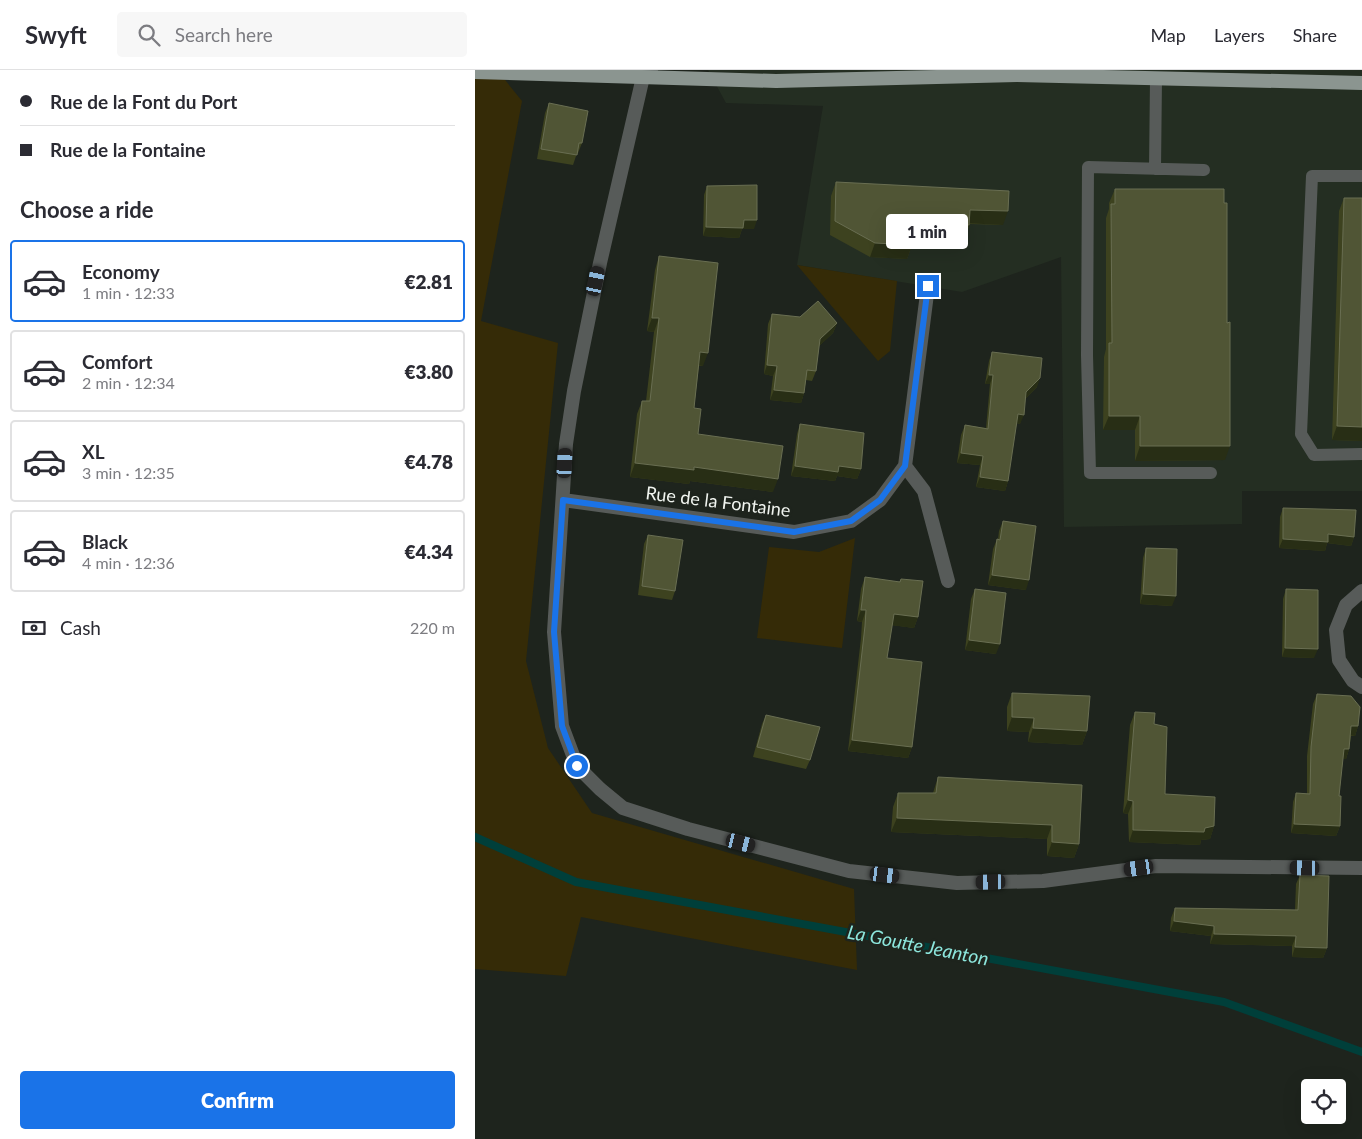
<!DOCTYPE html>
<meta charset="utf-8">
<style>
body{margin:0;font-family:Lato,sans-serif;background:#f7f7f7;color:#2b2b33;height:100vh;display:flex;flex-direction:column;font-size:19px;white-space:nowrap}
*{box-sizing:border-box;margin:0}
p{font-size:16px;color:#7c7c81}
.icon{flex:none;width:28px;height:28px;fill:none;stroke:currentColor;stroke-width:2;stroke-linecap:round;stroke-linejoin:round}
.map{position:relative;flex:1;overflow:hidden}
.details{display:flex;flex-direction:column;background:#fff;width:475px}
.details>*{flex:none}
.top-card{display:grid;align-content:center;height:110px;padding:0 20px;background:#fff}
.buttons{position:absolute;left:826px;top:1009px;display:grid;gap:10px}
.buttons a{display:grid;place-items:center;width:45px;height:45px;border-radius:5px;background:#fff;box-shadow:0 5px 20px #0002;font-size:25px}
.end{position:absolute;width:22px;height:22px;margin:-11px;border:6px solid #1a73e8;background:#fff;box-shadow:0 0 0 2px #fff}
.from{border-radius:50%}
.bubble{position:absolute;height:35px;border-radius:5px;background:#fff;box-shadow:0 5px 20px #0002;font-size:16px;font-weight:800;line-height:35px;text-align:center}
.car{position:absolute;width:15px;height:30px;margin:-15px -8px;border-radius:6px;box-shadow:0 0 4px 1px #0007;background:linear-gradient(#222 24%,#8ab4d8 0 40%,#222 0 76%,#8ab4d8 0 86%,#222 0)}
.top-card b{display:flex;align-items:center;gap:18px;height:48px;font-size:19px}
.top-card b+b{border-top:1px solid #e1e1e2}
.top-card i{width:12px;height:12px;background:#2b2b33}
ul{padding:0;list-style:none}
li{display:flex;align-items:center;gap:15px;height:82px;margin:0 10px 8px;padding:0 10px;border:2px solid #e1e1e2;border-radius:5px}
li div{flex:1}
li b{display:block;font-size:19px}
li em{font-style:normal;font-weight:800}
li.active{border-color:#1a73e8}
li>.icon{width:45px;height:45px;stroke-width:1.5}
h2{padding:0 20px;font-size:22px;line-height:60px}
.pay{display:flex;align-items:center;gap:12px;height:55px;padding:0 20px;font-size:19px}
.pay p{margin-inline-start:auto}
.cta{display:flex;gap:10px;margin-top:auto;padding:10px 20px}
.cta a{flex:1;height:58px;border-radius:5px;background:#1a73e8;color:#fff;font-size:20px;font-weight:800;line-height:58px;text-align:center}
header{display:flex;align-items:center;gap:30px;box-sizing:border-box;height:70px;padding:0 25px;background:#fff;border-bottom:1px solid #e1e1e2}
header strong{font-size:24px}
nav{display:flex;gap:28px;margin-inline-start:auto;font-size:18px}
.search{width:350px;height:45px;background:#f7f7f7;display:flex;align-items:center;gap:12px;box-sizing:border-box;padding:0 18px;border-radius:5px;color:#7c7c81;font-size:19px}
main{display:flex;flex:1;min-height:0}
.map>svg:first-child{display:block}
.built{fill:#242e22}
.green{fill:#352b07}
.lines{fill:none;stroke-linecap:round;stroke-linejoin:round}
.stream{stroke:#003f3a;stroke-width:8}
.service{stroke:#575b59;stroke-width:12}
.minor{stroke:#575b59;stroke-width:14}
.primary{stroke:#8b9590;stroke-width:14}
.wall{fill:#3d421f}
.shaded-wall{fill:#282e15}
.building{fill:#505535;stroke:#696e52}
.route{stroke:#1a73e8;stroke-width:6}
.labels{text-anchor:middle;stroke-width:5;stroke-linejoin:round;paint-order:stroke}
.street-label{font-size:18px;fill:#f0f4ef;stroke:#1e241d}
.water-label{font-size:19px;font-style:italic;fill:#8de7dd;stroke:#1e241d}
</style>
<header>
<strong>Swyft</strong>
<div class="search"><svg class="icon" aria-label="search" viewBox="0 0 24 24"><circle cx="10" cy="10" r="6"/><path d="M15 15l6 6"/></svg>Search here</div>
<nav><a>Map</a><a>Layers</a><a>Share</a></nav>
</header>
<main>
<section class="details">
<div class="top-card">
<b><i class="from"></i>Rue de la Font du Port</b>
<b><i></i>Rue de la Fontaine</b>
</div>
<h2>Choose a ride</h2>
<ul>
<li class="active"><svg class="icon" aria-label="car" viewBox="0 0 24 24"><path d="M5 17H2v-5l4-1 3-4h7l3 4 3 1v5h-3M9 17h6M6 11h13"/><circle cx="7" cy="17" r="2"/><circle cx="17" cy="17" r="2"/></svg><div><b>Economy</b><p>1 min · 12:33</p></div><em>€2.81</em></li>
<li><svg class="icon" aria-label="car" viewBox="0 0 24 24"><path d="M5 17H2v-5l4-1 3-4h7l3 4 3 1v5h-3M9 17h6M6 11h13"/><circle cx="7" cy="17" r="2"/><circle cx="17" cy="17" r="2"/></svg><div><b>Comfort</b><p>2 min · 12:34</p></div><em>€3.80</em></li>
<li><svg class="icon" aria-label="car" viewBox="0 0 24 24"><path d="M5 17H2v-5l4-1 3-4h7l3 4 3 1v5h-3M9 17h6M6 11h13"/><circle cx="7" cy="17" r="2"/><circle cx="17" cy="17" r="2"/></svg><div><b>XL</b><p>3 min · 12:35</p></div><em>€4.78</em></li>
<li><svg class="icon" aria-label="car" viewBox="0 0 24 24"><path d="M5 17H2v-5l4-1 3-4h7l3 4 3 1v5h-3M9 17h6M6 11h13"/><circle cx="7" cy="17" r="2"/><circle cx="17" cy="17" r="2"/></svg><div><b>Black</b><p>4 min · 12:36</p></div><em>€4.34</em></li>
</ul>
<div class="pay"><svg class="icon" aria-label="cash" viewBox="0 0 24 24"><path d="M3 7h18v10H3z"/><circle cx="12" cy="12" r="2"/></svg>Cash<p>220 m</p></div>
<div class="cta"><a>Confirm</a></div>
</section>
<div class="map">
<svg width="887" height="1069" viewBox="0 0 887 1069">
<rect width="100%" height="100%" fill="#1e241d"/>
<path class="built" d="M 233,0 L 887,0 L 887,421 L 767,421 L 767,454 L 589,457 L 586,187 L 487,222 L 322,195 L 348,36 L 251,33 Z"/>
<path class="green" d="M 0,0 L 22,0 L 47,31 L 6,251 L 83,273 L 51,591 L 73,678 L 117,743 L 379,819 L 382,900 L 106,847 L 91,906 L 0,899 Z
M 322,195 L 422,211 L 415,281 L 403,291 Z
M 380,468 L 367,578 L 282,568 L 294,477 L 344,482 Z"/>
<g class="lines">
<path class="stream" d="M 0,767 L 101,812 L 749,932 L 887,982"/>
<path class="service" d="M 680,99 L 681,9
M 729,100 L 613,97 L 612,285 L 615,403 L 736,403
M 887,106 L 837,106 L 826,364 L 839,385 L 887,384"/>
<path class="minor" d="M 176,0 L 168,7 L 125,193 L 99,321 L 91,374 L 79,562 L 87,656 L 102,696 L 125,719 L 148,738 L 213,759 L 374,801 L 482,813 L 568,811 L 681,796 L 887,798
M 453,216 L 430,396 L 449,421 L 473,511
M 88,430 L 319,462 L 376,451 L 405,430 L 430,396
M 887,521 L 871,535 L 861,560 L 864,590 L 878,611 L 887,617"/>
<path class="primary" d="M 0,2 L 301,11 L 542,5 L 887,13"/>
</g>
<path class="wall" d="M 74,33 L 107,73 L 103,83 L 102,83 L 98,95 L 62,89 L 70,43 Z
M 361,112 L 528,155 L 495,154 L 489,169 L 446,167 L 437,175 L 432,189 L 395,187 L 355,165 L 356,126 Z
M 232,116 L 279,159 L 267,159 L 264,168 L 228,166 L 229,125 Z
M 640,119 L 750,390 L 660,391 L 660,360 L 628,360 L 629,287 L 631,279 L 631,148 L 634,139 L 634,133 Z
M 869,128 L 887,371 L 857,370 L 864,141 Z
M 184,186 L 228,296 L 224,296 L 219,338 L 223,364 L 298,422 L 215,411 L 214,414 L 155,407 L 162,344 L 167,331 L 171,331 L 179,262 L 172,261 L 180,200 Z
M 297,244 L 362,253 L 358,263 L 344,276 L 341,301 L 337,311 L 331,310 L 329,323 L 326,333 L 295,330 L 298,306 L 289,304 L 293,254 Z
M 517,282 L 562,317 L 550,329 L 545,354 L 541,353 L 533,411 L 530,421 L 501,417 L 505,395 L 482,393 L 486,365 L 490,355 L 511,358 L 515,314 L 510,314 L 514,291 Z
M 325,354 L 386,399 L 382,409 L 362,406 L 360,411 L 316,406 L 322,364 Z
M 808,438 L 879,467 L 876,476 L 852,473 L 850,481 L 804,478 L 805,447 Z
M 528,451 L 551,520 L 513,515 L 518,479 L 522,469 L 523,470 L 524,461 Z
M 173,465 L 200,521 L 197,530 L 163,525 L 169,474 Z
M 671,478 L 697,536 L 665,534 L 668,488 Z
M 390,507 L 424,512 L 426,509 L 443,547 L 439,558 L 417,555 L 412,588 L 437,677 L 433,688 L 373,681 L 386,568 L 387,552 L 382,551 L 386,519 Z
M 500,519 L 521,584 L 490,580 L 496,529 Z
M 811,519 L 839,588 L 807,587 L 808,529 Z
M 537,623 L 612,661 L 607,675 L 553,672 L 554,662 L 532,661 L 532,637 Z
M 842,624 L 883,656 L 880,666 L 876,666 L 874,679 L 871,689 L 868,689 L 864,726 L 865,756 L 861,766 L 816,763 L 818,732 L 821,723 L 832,724 L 832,686 L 838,634 Z
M 660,642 L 679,654 L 690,724 L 739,756 L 735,769 L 726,770 L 725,775 L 654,772 L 653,744 L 648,743 L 655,655 Z
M 291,645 L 335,690 L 331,699 L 278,687 L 287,654 Z
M 463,707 L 607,715 L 604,774 L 599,788 L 572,786 L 572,769 L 416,762 L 418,737 L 423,723 L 458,723 Z
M 825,805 L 852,878 L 848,888 L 817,887 L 817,876 L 735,874 L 736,866 L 695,861 L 696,848 L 700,838 L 820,840 L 821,814 Z"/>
<path class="shaded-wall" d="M 495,140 L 533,141 L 528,155 L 490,153 Z
M 269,150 L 282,150 L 279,159 L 267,159 L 264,168 L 228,166 L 231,157 Z
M 451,153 L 494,155 L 489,169 L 446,167 L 437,175 L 432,189 L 395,187 L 400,173 Z
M 177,248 L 184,248 L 179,262 L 172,261 Z
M 362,253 L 358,263 L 342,278 L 345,269 Z
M 225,282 L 233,283 L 228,296 L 220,295 Z
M 292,295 L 302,296 L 298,306 L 289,304 Z
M 514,305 L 518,305 L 515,314 L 510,314 Z
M 565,308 L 562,317 L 548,331 L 551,322 Z
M 299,320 L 329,323 L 326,333 L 295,330 Z
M 543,344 L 549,345 L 545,354 L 539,353 Z
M 634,346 L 665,346 L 660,360 L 628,360 Z
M 862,356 L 887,357 L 887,371 L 857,370 Z
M 665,376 L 755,376 L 750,390 L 660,391 Z
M 486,383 L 508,386 L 505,395 L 482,393 Z
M 160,393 L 219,397 L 303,409 L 298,422 L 215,411 L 214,414 L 155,407 Z
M 320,396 L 364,396 L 386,399 L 382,409 L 362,406 L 360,411 L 316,406 Z
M 505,407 L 533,411 L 530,421 L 501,417 Z
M 853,464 L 879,467 L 876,476 L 852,473 L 850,481 L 804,478 L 808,469 Z
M 517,505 L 554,510 L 551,520 L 513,515 Z
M 668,524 L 701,526 L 697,536 L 665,534 Z
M 386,540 L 391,540 L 387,552 L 382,551 Z
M 419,544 L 443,547 L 439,558 L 415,555 Z
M 494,570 L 525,574 L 521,584 L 490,580 Z
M 810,578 L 843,579 L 839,588 L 807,587 Z
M 537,647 L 559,648 L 554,662 L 532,661 Z
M 876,656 L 883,656 L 880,666 L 873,665 Z
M 558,658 L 612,661 L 607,675 L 553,672 Z
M 377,670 L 437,677 L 433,688 L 373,681 Z
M 869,679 L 874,679 L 871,689 L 865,689 Z
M 653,730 L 658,731 L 653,744 L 648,743 Z
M 422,748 L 577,755 L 572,769 L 416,762 Z
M 819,754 L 865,756 L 861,766 L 816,763 Z
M 739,756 L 735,769 L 726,770 L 725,775 L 654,772 L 658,760 L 730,758 Z
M 577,772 L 604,774 L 599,788 L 572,786 Z
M 699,851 L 739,856 L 736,866 L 695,861 Z
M 739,864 L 821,866 L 817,876 L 735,874 Z
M 820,877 L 852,878 L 848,888 L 817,887 Z"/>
<path class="building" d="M 74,33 L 113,41 L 107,73 L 104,73 L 102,85 L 66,79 Z
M 361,112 L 534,121 L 533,141 L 495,140 L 494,155 L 451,153 L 438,165 L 437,175 L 400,173 L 360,151 Z
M 282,115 L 282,150 L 269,150 L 268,158 L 231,157 L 232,116 Z
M 640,119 L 749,119 L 749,133 L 752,133 L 752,253 L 755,252 L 755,376 L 665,376 L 665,346 L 634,346 L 634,273 L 637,273 L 636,134 L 640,134 Z
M 869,128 L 887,128 L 887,357 L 862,356 Z
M 184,186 L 243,193 L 233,283 L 225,282 L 219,338 L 226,339 L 223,364 L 308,376 L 303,409 L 219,397 L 219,400 L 160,393 L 167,331 L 175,331 L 184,248 L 177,248 Z
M 343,231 L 362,253 L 345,269 L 341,301 L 332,300 L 329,323 L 299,320 L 302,296 L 292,295 L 297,244 L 325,247 Z
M 517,282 L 567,288 L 565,308 L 551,322 L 549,345 L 543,344 L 533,411 L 505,407 L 508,386 L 486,383 L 490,355 L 513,359 L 518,305 L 514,305 Z
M 325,354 L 389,363 L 386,399 L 364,396 L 363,402 L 320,396 Z
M 808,438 L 881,440 L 879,467 L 853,464 L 853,472 L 808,469 Z
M 528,451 L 561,456 L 554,510 L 517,505 L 522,469 L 525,470 Z
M 173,465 L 208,470 L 200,521 L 167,516 Z
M 671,478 L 702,479 L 701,526 L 668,524 Z
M 390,507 L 425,512 L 426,509 L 448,511 L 443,547 L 419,544 L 412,588 L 447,592 L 437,677 L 377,670 L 390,556 L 391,540 L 386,540 Z
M 500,519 L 531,523 L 525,574 L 494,570 Z
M 811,519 L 843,520 L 843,579 L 810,578 Z
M 537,623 L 615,626 L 612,661 L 558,658 L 559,648 L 537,647 Z
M 842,624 L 876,626 L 885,637 L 883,656 L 876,656 L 874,679 L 869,679 L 864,726 L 866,726 L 865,756 L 819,754 L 821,723 L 835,724 L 836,677 Z
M 660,642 L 680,643 L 679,654 L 692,657 L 690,724 L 740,727 L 739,756 L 730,758 L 729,762 L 658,760 L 658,731 L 653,730 Z
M 291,645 L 345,657 L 335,690 L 282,677 Z
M 463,707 L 607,715 L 604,774 L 577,772 L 577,755 L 422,748 L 423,723 L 461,723 Z
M 825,805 L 854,806 L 852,878 L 820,877 L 821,866 L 739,864 L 739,856 L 699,851 L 700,838 L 823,840 Z"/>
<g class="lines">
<path class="route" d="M 102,696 L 87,656 L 79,562 L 88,430 L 319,462 L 376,451 L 405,430 L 430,396 L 453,216"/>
</g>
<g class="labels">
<g class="street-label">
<text transform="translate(243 432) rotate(7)" y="6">Rue de la Fontaine</text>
</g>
<g class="water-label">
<text transform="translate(443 875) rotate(11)" y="7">La Goutte Jeanton</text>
</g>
</g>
</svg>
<div class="buttons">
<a><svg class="icon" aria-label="locate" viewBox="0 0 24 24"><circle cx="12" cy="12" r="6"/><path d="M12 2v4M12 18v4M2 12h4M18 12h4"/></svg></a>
</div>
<i class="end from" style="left:102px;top:696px"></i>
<i class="end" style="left:453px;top:216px"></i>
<div class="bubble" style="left:411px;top:144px;width:82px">1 min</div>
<i class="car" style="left:121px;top:211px;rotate:12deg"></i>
<i class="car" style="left:90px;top:393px;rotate:3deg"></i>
<i class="car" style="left:266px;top:773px;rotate:104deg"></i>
<i class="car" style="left:664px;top:798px;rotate:262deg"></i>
<i class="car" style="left:830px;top:798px;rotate:271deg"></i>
<i class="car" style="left:410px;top:805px;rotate:97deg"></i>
<i class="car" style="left:516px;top:812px;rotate:269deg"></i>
</div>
</main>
